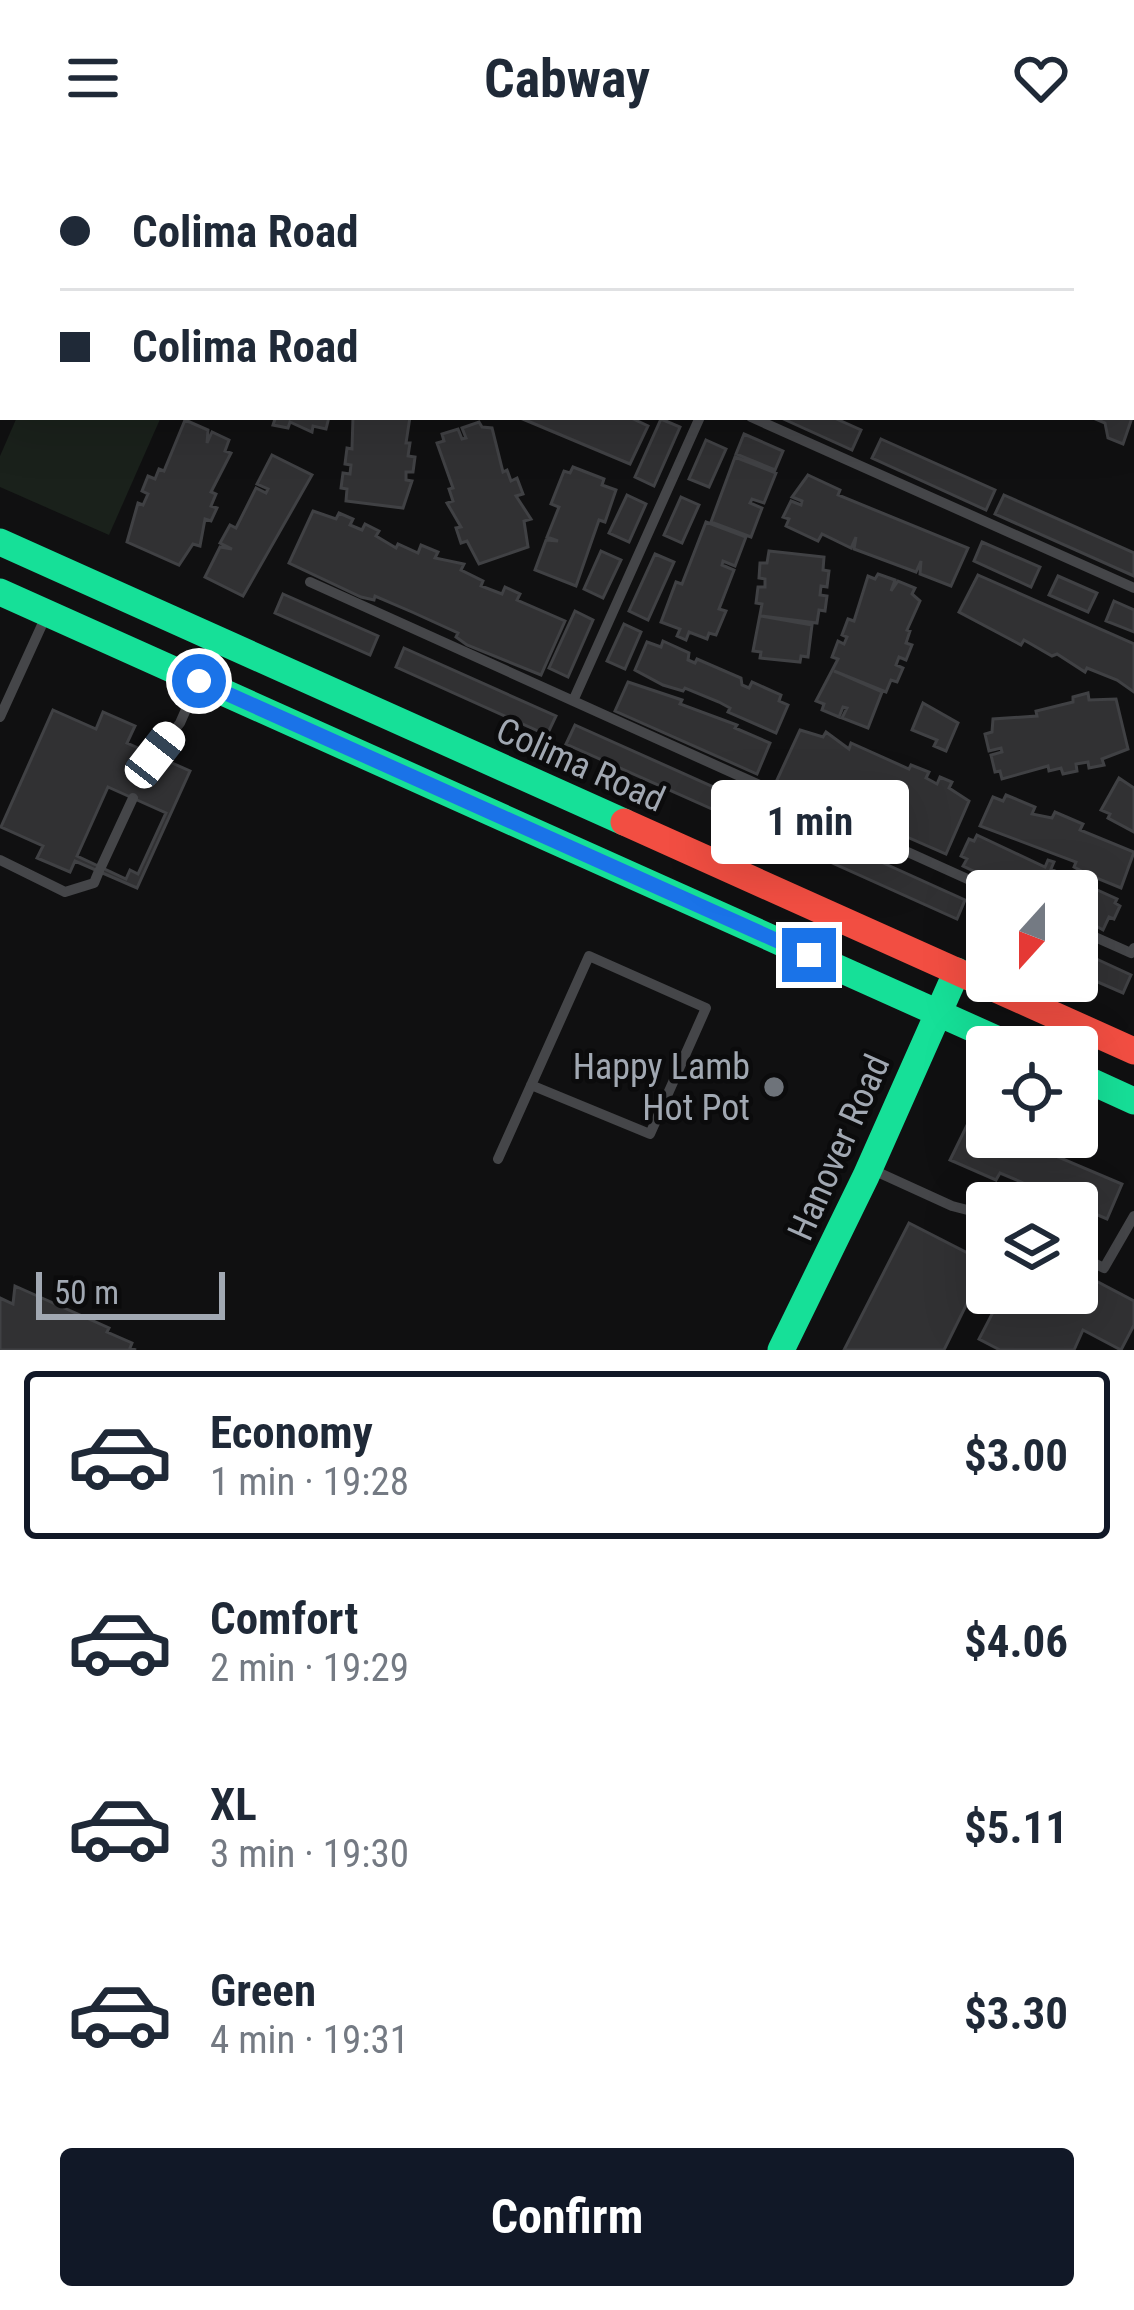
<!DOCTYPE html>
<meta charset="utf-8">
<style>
body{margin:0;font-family:"Roboto Condensed",sans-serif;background:#f2f2f3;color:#1f2937;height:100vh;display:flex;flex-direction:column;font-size:45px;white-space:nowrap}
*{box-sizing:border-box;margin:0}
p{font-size:39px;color:#747a83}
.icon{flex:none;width:66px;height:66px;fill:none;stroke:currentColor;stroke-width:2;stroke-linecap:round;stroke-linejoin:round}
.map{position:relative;height:1194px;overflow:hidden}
.panel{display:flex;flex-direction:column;background:#fff;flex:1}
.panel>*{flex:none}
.banner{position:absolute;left:0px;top:0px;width:1134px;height:264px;box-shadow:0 12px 48px #0002;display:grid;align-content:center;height:264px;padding:0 60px;background:#fff}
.needle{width:78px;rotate:201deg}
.buttons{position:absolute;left:966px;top:714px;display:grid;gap:24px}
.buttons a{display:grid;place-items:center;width:132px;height:132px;border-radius:12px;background:#fff;box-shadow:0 12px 48px #0002;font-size:60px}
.scale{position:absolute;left:36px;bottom:30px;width:189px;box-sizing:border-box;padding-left:12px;border:6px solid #a1a8b2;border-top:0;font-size:33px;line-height:42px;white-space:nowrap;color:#a1a8b2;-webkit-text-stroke:9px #0b0b0c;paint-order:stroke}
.end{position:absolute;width:54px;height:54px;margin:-27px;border:15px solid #1a73e8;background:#fff;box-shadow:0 0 0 6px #fff}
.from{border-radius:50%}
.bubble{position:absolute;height:84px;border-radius:12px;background:#fff;box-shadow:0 12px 48px #0002;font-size:39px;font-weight:700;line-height:84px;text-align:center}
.car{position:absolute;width:36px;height:72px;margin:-36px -18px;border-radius:15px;box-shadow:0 0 9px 3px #0007;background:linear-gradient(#fff 24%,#345 0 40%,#fff 0 76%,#345 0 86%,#fff 0)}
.banner b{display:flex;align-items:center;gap:42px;height:114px;font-size:45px}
.banner b+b{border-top:3px solid #e0e1e3}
.banner i{width:30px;height:30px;background:#1f2937}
ul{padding:21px 0 0;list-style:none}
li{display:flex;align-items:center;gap:36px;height:168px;margin:0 24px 18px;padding:0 36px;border:6px solid transparent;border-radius:12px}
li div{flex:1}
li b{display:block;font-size:45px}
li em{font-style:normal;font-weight:700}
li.selected{border-color:#111827}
li>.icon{width:108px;height:108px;stroke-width:1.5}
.cta{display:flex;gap:24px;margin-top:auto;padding:24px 60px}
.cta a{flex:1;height:138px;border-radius:12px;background:#111827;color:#fff;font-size:48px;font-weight:700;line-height:138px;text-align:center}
header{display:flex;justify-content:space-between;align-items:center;height:156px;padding:0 60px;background:#fff;font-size:54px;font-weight:700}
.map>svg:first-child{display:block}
.green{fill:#1a211b}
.building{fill:#313133;stroke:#404144;stroke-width:3;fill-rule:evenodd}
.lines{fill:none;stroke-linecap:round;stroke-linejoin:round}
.lane{stroke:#454649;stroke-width:10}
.street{stroke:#454649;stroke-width:21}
.fast{stroke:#16e098;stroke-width:27}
.jam{stroke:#f24e42;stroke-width:27}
.route{stroke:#1a73e8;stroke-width:15}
.poi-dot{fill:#6e737a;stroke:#0b0b0c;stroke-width:4.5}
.labels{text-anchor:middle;stroke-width:9;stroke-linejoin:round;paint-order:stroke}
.street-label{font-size:36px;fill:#a1a8b2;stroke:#0b0b0c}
.poi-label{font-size:36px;fill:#a1a8b2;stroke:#0b0b0c;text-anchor:end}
</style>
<header><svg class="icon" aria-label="menu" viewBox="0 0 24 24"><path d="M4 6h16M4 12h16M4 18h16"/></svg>Cabway<svg class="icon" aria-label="heart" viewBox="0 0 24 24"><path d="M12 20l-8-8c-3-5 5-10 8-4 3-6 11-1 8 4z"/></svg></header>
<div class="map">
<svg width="1134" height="1194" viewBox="0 0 1134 1194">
<rect width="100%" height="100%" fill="#101011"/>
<path class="green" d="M 17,261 L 161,261 L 109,379 L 0,331 L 0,300 Z"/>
<path class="building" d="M 1131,209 L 1134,256 L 1123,288 L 1108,282 L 1105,267 L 1091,261 L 1131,261 Z
M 266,261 L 329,261 L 326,273 L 313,270 L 312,276 L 290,266 L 288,272 L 273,269 L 275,263 Z
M 353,261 L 410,261 L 406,287 L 410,287 L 408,300 L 415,301 L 413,316 L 406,316 L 406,324 L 412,325 L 403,352 L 346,345 L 347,333 L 341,332 L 343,317 L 350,318 L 351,309 L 345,308 L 347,292 L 352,293 Z
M 518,261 L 629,261 L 648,270 L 630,308 Z
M 779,261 L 832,261 L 861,274 L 852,294 Z
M 661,263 L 680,271 L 654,330 L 635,321 Z
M 185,264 L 208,274 L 207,287 L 212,276 L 229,284 L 225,295 L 231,297 L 211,336 L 216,338 L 211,350 L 217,352 L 211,365 L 205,363 L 200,390 L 193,388 L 179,409 L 127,386 L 138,347 L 143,349 L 148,338 L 142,335 L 148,320 L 155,323 L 159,313 L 164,315 Z
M 479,266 L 482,271 L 492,272 L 503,316 L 507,314 L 511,325 L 517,322 L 523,338 L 516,340 L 531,363 L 524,365 L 528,391 L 479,408 L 467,385 L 461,387 L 456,372 L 461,371 L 447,347 L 453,345 L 449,333 L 453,332 L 437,287 L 444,285 L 442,278 L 458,273 L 462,283 L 466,282 L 462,272 Z
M 744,278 L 783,295 L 775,314 L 736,298 Z
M 881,283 L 995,334 L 986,354 L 872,302 Z
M 706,284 L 726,293 L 709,331 L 689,323 Z
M 272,299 L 312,319 L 243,440 L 205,421 L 220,391 L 232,393 L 220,387 L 230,369 L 236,372 L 256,332 L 266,337 L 268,333 L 257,328 Z
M 735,301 L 776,317 L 764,347 L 752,343 L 750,347 L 762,352 L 751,381 L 711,366 Z
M 573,311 L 604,323 L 602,329 L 616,334 L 605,366 L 599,364 L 576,430 L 535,414 L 546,384 L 558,385 L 547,381 L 559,351 L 551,348 L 564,315 L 570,317 Z
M 808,319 L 840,334 L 838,339 L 968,392 L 951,430 L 920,418 L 921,405 L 916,416 L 854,393 L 856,381 L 851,392 L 822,378 L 818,385 L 786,370 L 789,363 L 783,361 L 791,345 L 801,349 L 802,345 L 792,341 Z
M 627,339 L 646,348 L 629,386 L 609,377 Z
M 1004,339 L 1134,397 L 1134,420 L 995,358 Z
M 681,341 L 699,349 L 682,387 L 664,379 Z
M 313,355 L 336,363 L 339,357 L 353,363 L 350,369 L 362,374 L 365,368 L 379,375 L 376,380 L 396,392 L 398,388 L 418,397 L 421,389 L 438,396 L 435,402 L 464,408 L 461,414 L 483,425 L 481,430 L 502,438 L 505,431 L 520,438 L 517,444 L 565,465 L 541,519 L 467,489 L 456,481 L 458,477 L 412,456 L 375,440 L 374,444 L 361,441 L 289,407 Z
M 706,366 L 746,381 L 735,410 L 723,405 L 722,409 L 734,414 L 719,453 L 726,455 L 716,479 L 709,477 L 707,483 L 689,476 L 686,484 L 677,480 L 680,473 L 661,466 L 676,426 L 682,428 Z
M 982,386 L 1040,411 L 1031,431 L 974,405 Z
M 601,395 L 621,404 L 603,442 L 584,433 Z
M 769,395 L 824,401 L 823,414 L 829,415 L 827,431 L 821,430 L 820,439 L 827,440 L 825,455 L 819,454 L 817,467 L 761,460 L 812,469 L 808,501 L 801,500 L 800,506 L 760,502 L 761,496 L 753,495 L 762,448 L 756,447 L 758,431 L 765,431 L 765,423 L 759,422 L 760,407 L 767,407 Z
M 655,398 L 674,406 L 648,464 L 629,455 Z
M 878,418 L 895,424 L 891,435 L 898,425 L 915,432 L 912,438 L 920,445 L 907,474 L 910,475 L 906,487 L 912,489 L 906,504 L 899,501 L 896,509 L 903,512 L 897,526 L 891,524 L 886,536 L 834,515 L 882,536 L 868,572 L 842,562 L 847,552 L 843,551 L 839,561 L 822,554 L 824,548 L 816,545 L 838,503 L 832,501 L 838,485 L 844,488 L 847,481 L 842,479 L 848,463 L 854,465 L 868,420 L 875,423 Z
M 978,419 L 1134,488 L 1134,536 L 1117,524 L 1087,512 L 1085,516 L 1057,498 L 1052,500 L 1024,484 L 1021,489 L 959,456 Z
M 1058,420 L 1097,437 L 1088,456 L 1049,439 Z
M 283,438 L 378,480 L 370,499 L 275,457 Z
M 1114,445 L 1134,454 L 1134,476 L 1106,465 Z
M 575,455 L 593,464 L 568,521 L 549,512 Z
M 624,468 L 641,476 L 625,513 L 607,505 Z
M 663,485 L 689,497 L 688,504 L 695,507 L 697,503 L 741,522 L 742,529 L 749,532 L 752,526 L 781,539 L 779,545 L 788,549 L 776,577 L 728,556 L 730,552 L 719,546 L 685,532 L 683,535 L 663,529 L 635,514 L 647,486 L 661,491 Z
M 404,492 L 556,560 L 547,579 L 396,511 Z
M 628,526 L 682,544 L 680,548 L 737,569 L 735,572 L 770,587 L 757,618 L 615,555 Z
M 1088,537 L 1089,544 L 1116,543 L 1128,593 L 1102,603 L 1104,609 L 1089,612 L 1088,606 L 1076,608 L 1077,615 L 1063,618 L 1061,612 L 1049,615 L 1048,610 L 1002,623 L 1000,615 L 995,616 L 991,599 L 1002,596 L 1001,592 L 989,595 L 985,578 L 992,576 L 993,563 L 1037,560 L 1036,555 L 1073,546 L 1073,541 Z
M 923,547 L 958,567 L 946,595 L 934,590 L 937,584 L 912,574 Z
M 53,554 L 96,573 L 103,556 L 135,570 L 127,587 L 190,615 L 137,732 L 75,705 L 70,716 L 37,702 L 43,690 L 1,671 ZM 108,631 L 166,657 L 138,718 L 130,714 L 126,723 L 77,700 Z
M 575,569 L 765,654 L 757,673 L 566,588 Z
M 800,574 L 823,581 L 826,576 L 849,593 L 851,587 L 909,613 L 911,609 L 929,616 L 926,622 L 937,628 L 940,621 L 952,626 L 949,632 L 969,645 L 946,698 L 777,624 Z
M 1119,622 L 1134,632 L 1134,676 L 1108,662 L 1110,658 L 1101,654 Z
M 1006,639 L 1035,651 L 1032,658 L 1052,662 L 1055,656 L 1083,668 L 1080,674 L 1134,696 L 1121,732 L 1089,719 L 1074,711 L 1076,706 L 980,670 L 993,641 L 1003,645 Z
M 797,668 L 965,744 L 957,763 L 788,687 Z
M 977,679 L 1045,711 L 1048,704 L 1054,706 L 1051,713 L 1117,743 L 1115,747 L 1120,750 L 1114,763 L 1109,761 L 1103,774 L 1077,759 L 1077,735 L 1016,735 L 963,710 L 967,703 L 961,700 L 969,683 L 974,685 Z
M 1077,794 L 1131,819 L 1123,837 L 1077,817 Z
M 973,957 L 987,963 L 987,981 L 1011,981 L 1122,1028 L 1107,1063 L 1000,1017 L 996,1024 L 950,1004 Z
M 909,1067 L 987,1107 L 944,1194 L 844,1194 Z
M 1077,1115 L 1134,1145 L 1134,1169 L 1121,1194 L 1083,1174 L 1074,1194 L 1000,1194 L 979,1183 L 1003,1137 L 1077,1137 Z
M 15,1130 L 109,1172 L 107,1176 L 132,1187 L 130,1192 L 136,1194 L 0,1194 L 0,1142 L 13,1148 Z"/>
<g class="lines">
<path class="lane" d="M 168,0 L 174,3
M 0,119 L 3,125
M 0,203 L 3,187
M 751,261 L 1134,432
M 310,426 L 994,735
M 573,545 L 700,261
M 0,561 L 46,460
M 155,599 L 180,567 L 196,531
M 0,704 L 65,736 L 94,727 L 99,715
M 101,711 L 133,642
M 1077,773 L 1131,797 L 1134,792
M 498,1003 L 589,800 L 706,852 L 650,978 L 531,929
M 873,1014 L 952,1050 L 987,1059
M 1077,1099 L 1104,1112 L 1134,1060"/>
<path class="street" d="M 820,0 L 827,3
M 1131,142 L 1134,143"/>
<path class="fast" d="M 0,386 L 624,666
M 0,436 L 1014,891
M 1077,919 L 1134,945
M 781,1194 L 866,1020 L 957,815"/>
<path class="jam" d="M 624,666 L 1134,895"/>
</g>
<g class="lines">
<path class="route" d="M 199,525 L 809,799"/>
</g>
<circle class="poi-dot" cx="774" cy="931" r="12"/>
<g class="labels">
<g class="street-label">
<text transform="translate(581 608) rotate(24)" y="13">Colima Road</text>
<text transform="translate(838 991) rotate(-66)" y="13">Hanover Road</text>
</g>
<g class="poi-label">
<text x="750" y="923">Happy Lamb<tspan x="750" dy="41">Hot Pot</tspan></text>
</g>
</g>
</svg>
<div class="buttons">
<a><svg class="needle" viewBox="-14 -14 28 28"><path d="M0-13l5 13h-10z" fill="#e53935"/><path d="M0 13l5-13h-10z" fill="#747a83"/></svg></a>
<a><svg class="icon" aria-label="locate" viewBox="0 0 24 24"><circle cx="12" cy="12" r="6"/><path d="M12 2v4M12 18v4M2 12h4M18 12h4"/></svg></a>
<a><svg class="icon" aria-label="layers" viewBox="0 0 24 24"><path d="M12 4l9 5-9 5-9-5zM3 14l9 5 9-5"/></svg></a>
</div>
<div class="scale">50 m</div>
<i class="end from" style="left:199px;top:525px"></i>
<i class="end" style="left:809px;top:799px"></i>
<div class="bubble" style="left:711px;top:624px;width:198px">1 min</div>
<i class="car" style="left:155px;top:599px;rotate:38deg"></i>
<div class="banner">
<b><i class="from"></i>Colima Road</b>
<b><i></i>Colima Road</b>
</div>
</div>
<section class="panel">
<ul>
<li class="selected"><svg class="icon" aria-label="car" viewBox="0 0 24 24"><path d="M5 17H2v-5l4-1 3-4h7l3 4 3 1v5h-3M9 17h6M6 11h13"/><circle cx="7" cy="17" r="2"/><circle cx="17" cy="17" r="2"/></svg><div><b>Economy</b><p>1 min · 19:28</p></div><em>$3.00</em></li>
<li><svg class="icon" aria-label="car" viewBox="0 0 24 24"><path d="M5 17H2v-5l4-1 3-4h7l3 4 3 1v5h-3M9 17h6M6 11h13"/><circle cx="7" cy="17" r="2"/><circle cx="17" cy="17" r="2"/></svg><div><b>Comfort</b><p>2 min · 19:29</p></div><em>$4.06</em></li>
<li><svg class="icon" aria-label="car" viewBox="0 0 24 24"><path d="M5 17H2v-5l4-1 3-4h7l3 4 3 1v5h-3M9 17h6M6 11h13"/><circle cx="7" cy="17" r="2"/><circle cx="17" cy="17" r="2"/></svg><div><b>XL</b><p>3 min · 19:30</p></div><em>$5.11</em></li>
<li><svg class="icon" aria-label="car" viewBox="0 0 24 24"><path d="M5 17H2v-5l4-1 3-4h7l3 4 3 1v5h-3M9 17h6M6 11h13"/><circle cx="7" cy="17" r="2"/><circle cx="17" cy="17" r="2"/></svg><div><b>Green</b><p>4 min · 19:31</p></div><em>$3.30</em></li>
</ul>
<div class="cta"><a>Confirm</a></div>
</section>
